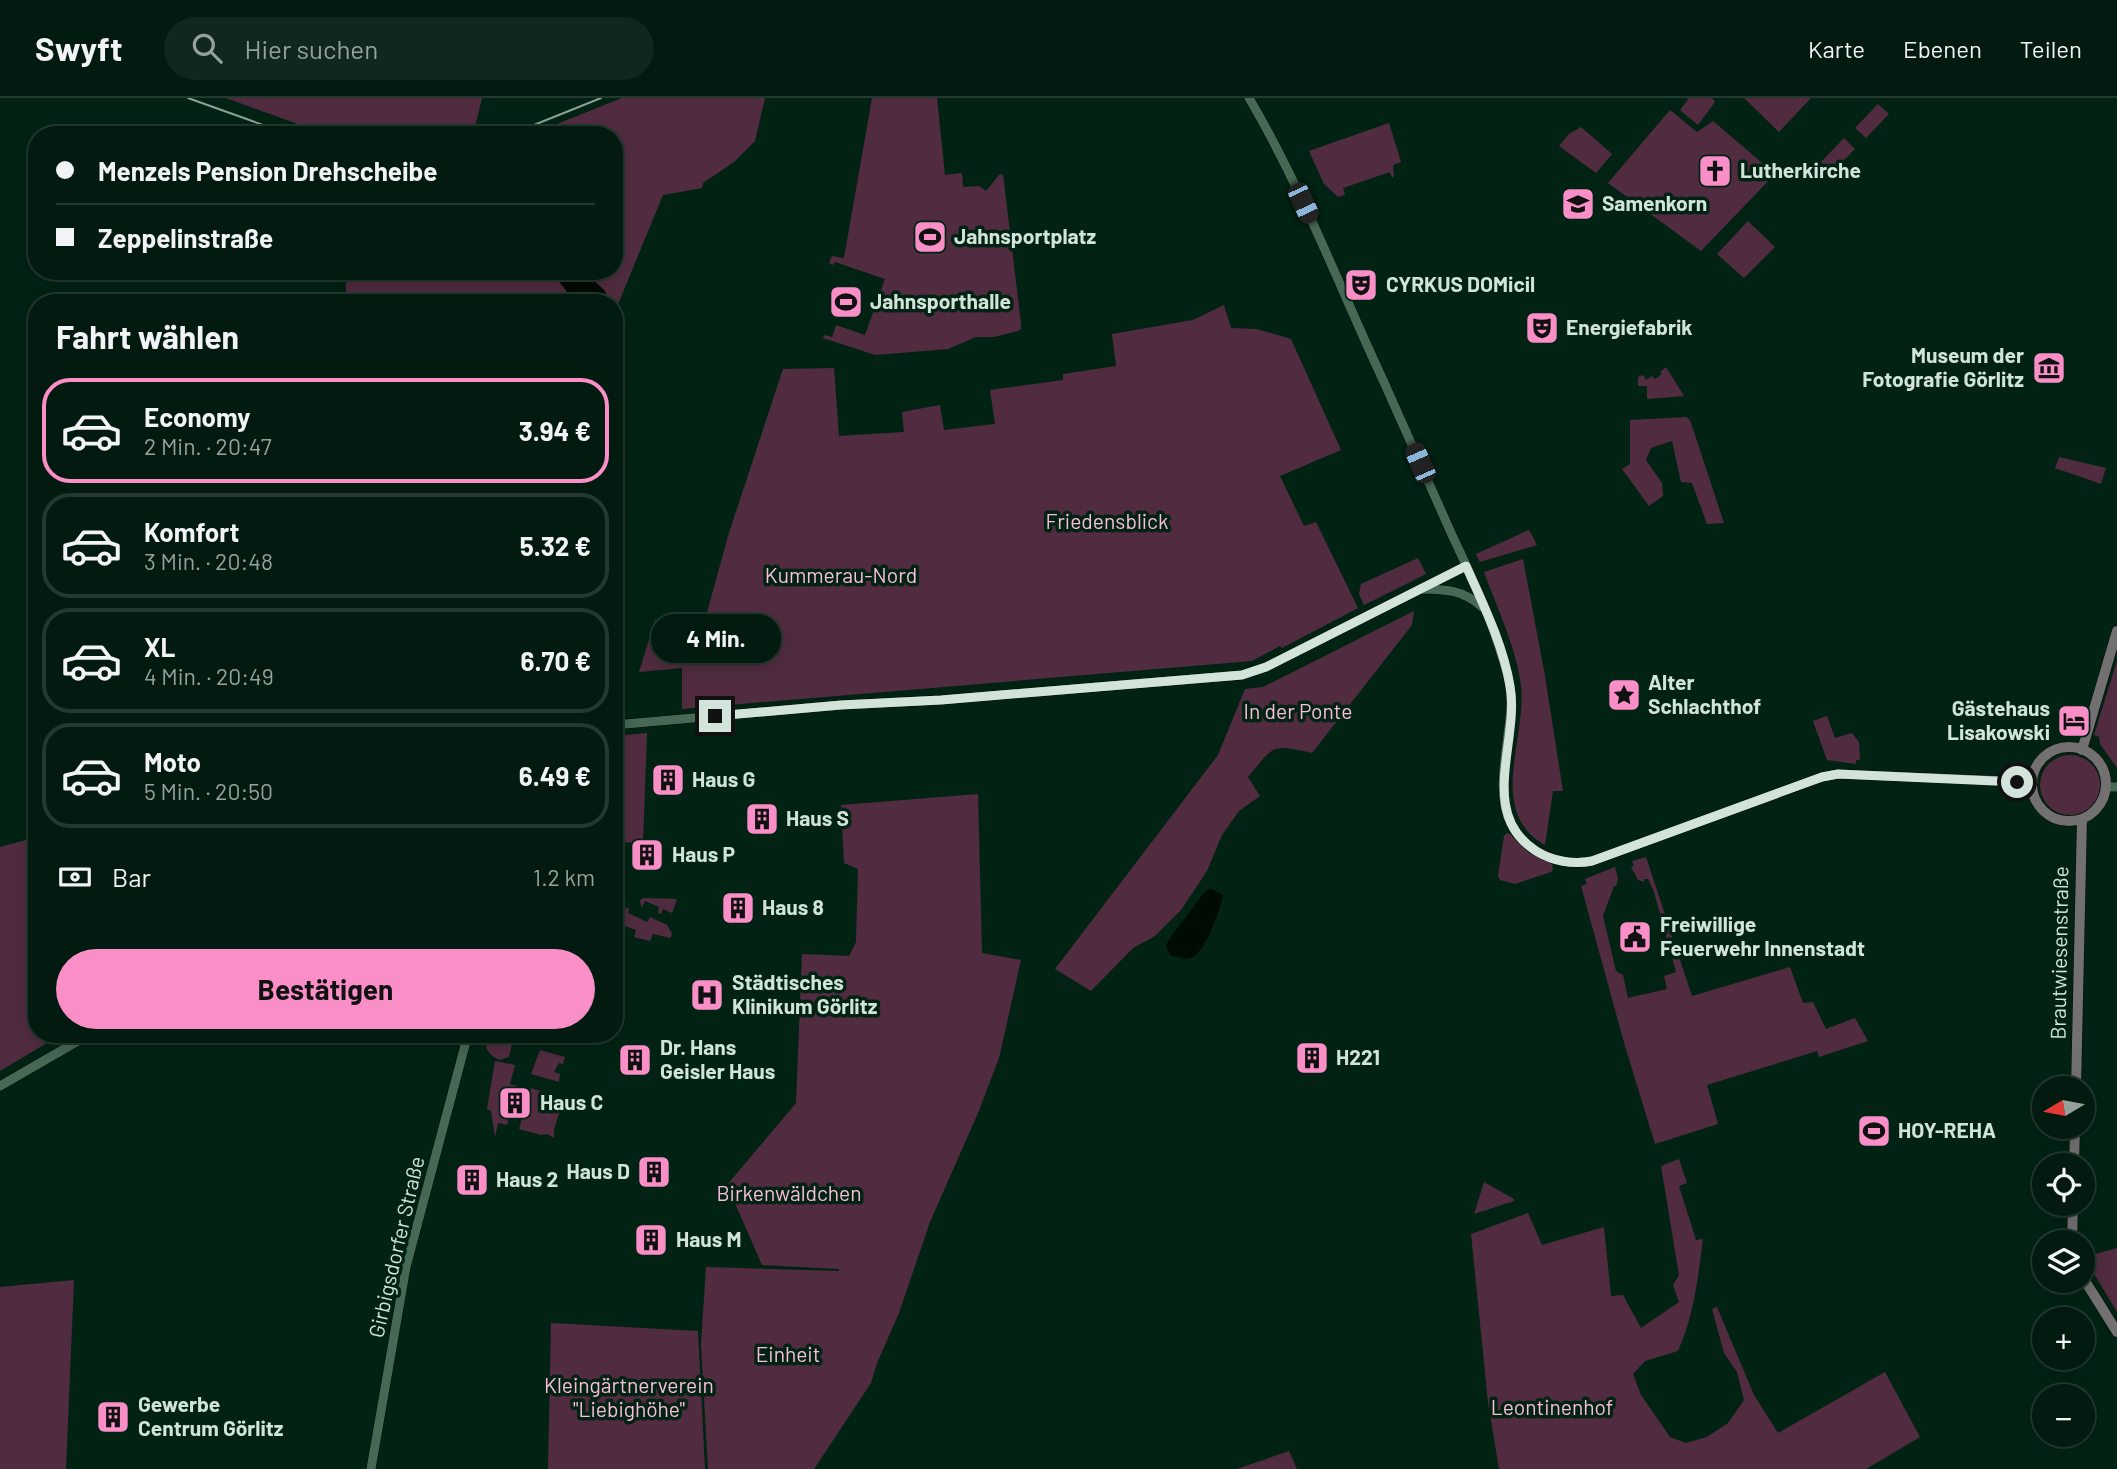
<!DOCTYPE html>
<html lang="de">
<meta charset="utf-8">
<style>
body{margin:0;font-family:Barlow,sans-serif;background:#10271d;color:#f1f3f6;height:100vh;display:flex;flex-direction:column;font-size:26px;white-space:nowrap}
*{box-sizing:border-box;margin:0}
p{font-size:23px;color:#96a19e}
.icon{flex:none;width:38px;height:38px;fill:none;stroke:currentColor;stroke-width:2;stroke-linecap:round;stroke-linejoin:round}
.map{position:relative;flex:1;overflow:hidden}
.details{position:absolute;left:28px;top:196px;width:595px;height:749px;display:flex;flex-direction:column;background:#021a0f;border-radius:28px;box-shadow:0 4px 18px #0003,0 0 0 2px #23382f}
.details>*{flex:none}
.hud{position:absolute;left:28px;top:28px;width:595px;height:154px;border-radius:28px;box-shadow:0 4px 18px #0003,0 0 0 2px #23382f;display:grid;align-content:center;height:154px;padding:0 28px;background:#021a0f}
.needle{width:46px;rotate:260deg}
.tools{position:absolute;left:2032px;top:978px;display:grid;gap:14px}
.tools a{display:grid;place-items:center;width:63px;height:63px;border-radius:50%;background:#021a0f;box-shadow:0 4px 18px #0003,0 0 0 2px #23382f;font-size:35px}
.end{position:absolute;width:32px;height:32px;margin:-16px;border:9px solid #d2e4da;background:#111;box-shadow:0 0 0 4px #111}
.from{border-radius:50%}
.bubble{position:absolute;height:49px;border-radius:24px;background:#021a0f;box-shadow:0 4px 18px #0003,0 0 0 2px #23382f;font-size:23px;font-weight:700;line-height:49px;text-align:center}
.car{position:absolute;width:21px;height:42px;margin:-21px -10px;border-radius:9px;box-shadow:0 0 5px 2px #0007;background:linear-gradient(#222 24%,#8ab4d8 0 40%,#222 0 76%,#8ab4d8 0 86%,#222 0)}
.hud b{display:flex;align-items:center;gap:24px;height:66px;font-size:26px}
.hud b+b{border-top:2px solid #23382f}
.hud i{width:18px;height:18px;background:#f1f3f6}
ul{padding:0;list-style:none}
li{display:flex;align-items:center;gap:21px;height:105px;margin:0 14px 10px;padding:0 14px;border:4px solid #23382f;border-radius:28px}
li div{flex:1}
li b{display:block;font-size:26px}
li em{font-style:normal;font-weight:700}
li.on{border-color:#fa8fc8}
li>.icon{width:63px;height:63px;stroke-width:1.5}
h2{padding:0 28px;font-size:32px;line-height:84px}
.pay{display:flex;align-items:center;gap:18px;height:77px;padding:0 28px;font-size:26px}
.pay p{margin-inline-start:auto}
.button{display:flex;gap:14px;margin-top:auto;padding:14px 28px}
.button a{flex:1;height:80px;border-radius:42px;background:#fa8fc8;color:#111;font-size:28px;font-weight:700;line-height:80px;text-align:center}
header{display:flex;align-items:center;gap:42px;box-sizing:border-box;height:98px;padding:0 35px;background:#021a0f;border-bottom:2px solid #23382f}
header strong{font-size:33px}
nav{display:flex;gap:38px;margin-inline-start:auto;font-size:24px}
.search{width:490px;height:63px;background:#10271d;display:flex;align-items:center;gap:18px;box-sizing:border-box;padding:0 24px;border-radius:38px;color:#96a19e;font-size:26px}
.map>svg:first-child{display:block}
.green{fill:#512c40}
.water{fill:#000b03}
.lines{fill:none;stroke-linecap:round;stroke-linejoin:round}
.tertiary-casing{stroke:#000b03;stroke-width:10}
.secondary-casing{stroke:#000b03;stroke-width:11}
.tertiary{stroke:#466855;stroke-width:9}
.secondary{stroke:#737071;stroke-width:10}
.tram{stroke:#8ca398;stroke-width:2}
.route{stroke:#d2e4da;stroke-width:9}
.labels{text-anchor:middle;stroke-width:7;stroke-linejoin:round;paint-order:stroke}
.poi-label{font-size:21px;font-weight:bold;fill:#d2e4da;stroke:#022314;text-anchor:start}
.park-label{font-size:21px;fill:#f9beda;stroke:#022314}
.street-label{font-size:21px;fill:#d2e4da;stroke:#022314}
</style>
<header>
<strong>Swyft</strong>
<div class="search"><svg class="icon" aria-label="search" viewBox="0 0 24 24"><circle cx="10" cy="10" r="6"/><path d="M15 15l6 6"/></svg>Hier suchen</div>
<nav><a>Karte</a><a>Ebenen</a><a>Teilen</a></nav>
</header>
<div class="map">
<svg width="2117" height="1371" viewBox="0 0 2117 1371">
<rect width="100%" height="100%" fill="#022314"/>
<path class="green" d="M 226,0 L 482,0 L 473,37 L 328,37 Z
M 622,0 L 765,0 L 755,43 L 734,64 L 703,85 L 702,90 L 663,97 L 614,216 L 614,205 L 346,205 L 346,173 L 614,173 L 614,37 L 529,37 Z
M 872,0 L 937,0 L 945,77 L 962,75 L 963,89 L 979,88 L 986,93 L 999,77 L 1003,76 L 1021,225 L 1021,231 L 1018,233 L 994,239 L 976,239 L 948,251 L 875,257 L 823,240 L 824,237 L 832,239 L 836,227 L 865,237 L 885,181 L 835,164 L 833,167 L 829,165 L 832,158 L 844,160 Z
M 1689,0 L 1712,0 L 1715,4 L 1698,27 L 1680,12 Z
M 1744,0 L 1811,0 L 1779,34 Z
M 1878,6 L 1889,16 L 1866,40 L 1855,30 Z
M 1670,12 L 1697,34 L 1713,23 L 1775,76 L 1701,153 L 1608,85 Z
M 1389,25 L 1401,64 L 1393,67 L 1394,78 L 1392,80 L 1390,74 L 1343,90 L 1345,97 L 1338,99 L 1324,86 L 1309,53 Z
M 1581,29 L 1612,56 L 1596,75 L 1559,48 L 1569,36 Z
M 1844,40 L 1855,51 L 1831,75 L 1821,64 Z
M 1748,123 L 1775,149 L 1744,180 L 1717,156 Z
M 1224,207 L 1231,230 L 1257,231 L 1291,241 L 1341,352 L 1280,378 L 1304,428 L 1316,424 L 1358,510 L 1282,550 L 1280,548 L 1252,563 L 682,611 L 682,570 L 639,574 L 655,522 L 688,534 L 689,538 L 700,540 L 728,438 L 783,271 L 834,270 L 839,338 L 904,334 L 902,314 L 940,307 L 944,332 L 995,326 L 990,292 L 1063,282 L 1063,276 L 1116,268 L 1112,236 L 1193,222 Z
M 1666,269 L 1684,298 L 1647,301 L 1647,288 L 1638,288 L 1638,279 L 1643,277 L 1646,282 L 1652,278 L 1655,281 L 1662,276 L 1660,274 Z
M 1686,319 L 1690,322 L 1724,425 L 1707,426 L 1692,385 L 1681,384 L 1672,343 L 1651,350 L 1646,362 L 1662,385 L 1663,398 L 1649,408 L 1622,371 L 1630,366 L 1630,322 Z
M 2059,359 L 2106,370 L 2101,386 L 2055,370 Z
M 1529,432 L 1537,447 L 1480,464 L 1476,456 Z
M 1418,460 L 1426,476 L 1364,507 L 1359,496 L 1361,486 Z
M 1523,461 L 1545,578 L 1563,693 L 1553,693 L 1545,747 C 1486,714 1527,641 1521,587 C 1516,549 1497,510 1484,474 Z
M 1414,513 L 1412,527 L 1312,655 C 1270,646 1275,647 1248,679 L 1260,698 L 1239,713 L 1222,737 L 1207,773 L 1181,812 L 1155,838 L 1133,850 L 1091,893 L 1055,871 L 1218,657 L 1245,591 L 1263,589 Z
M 2117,563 L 2117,670 L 2100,646 L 2099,639 L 2094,637 Z
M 1827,618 L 1835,640 L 1852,635 L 1859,644 L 1860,662 L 1856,662 L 1856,666 L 1827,662 L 1813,623 Z
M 647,635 L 643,745 L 614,744 L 614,638 Z
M2040 687a30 30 0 1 1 60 0a30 30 0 1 1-60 0Z
M 978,696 L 982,855 L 1021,862 L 999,960 L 978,1015 L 930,1124 L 899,1215 L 877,1265 L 871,1285 L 814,1371 L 708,1371 L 701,1247 L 706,1169 L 839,1173 L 839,1171 L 762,1167 L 727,1087 L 796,1005 L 802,856 L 849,858 L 856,844 L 858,771 L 844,765 L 841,707 Z
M 1507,735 L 1510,736 L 1529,755 L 1552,766 L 1553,771 L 1551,774 L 1515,786 L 1500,782 L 1498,778 L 1504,738 Z
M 37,739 L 37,936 L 62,936 L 0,973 L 0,749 Z
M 1646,759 L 1692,898 L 1790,869 L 1803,905 L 1813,904 L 1826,931 L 1855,920 L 1868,943 L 1819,959 L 1817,953 L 1707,987 L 1718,1026 L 1655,1046 L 1625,948 L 1581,788 L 1587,786 L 1585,781 L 1615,769 L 1618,781 L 1616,788 L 1614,788 L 1603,818 L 1616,873 L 1623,877 L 1628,900 L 1667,891 L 1664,878 L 1676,874 L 1654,794 L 1648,781 L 1644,781 L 1644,784 L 1638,782 L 1631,769 L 1634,768 L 1632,763 Z
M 644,800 L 677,801 L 672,815 L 663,811 L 661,816 L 658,815 L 659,809 L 645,803 L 642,809 L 641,808 L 640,802 Z
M 627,810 L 629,810 L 628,815 L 647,824 L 650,819 L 667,827 L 672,836 L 670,840 L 653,836 L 650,843 L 634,839 L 636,832 L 619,826 L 617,832 L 614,832 L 617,813 Z
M 488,938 L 512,946 L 509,959 L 499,962 L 491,957 L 486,950 Z
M 540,952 L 565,959 L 563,966 L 559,965 L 554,974 L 560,976 L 559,984 L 531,976 Z
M 495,963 L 515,967 L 510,986 L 517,988 L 515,997 L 508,996 L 506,1002 L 503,1002 L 503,1015 L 509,1017 L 507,1027 L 498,1025 L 495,1039 L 491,1013 L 487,1011 Z
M 531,990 L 564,1001 L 554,1031 L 554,1040 L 547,1036 L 541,1037 L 519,1031 L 524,1013 L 527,1014 L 529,1009 L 526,1008 Z
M 1679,1061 L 1687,1085 L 1679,1088 L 1696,1142 L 1703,1141 C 1698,1180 1694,1217 1678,1253 L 1645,1263 L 1633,1276 L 1641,1297 L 1670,1339 L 1686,1345 L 1707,1339 L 1728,1325 L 1744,1302 L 1737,1274 L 1724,1255 L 1712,1211 L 1717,1209 L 1754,1297 L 1778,1335 L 1885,1274 L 1920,1339 L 1866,1371 L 1499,1371 L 1488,1304 L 1471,1136 L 1528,1115 L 1542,1147 L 1604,1129 L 1611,1198 L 1623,1197 L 1641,1230 L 1679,1204 L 1673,1187 L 1679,1177 L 1661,1068 Z
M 1484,1084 L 1514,1101 L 1514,1103 L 1474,1116 Z
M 2117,1150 L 2117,1214 L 2084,1159 Z
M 74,1182 L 66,1371 L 0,1371 L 0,1189 Z
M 551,1225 L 698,1233 L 705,1371 L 548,1371 Z
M 1289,1353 L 1297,1371 L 1237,1371 Z"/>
<path class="water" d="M 546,173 L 584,173 L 605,193 L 608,205 L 570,205 C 568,189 557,182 546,173 Z
M 1212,791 L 1223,797 C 1221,811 1205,853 1193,859 C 1185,863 1178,859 1170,857 L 1166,848 L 1168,843 L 1206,792 Z"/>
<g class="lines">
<defs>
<path id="tertiary" d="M 1249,0 C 1302,90 1339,188 1383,282 C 1406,334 1429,385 1452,437 C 1469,473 1487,511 1499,549 C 1505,568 1512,586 1511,606 C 1510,641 1494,694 1511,726 C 1526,755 1560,769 1592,763 L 1822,679 L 1838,676 L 2033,684
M 1421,491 C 1445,491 1464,492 1482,509
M 614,627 L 841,607 L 941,602 L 1242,577 L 1266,569 L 1466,468
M 2106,689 L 2117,689
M 0,988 L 90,936
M 371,1371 L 406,1169 L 468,936"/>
<path id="secondary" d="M2032 686a37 37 0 1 1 74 0a37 37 0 1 1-74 0Z
M 2082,652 L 2117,533
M 2076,990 L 2082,721
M 2074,1068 L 2075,1029
M 2072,1144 L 2073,1106
M 2082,1178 L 2117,1234"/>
</defs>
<use href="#tertiary" class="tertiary-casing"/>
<use href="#secondary" class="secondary-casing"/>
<use href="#tertiary" class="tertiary"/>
<use href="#secondary" class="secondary"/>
<path class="tram" d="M 188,0 L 291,37
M 509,37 L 601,0"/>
</g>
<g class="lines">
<path class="route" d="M 715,618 L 841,607 L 941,602 L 1242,577 L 1266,569 L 1466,468 C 1483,506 1503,546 1510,588 C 1520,642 1477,715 1536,753 C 1552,763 1573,767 1592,763 L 1822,679 L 1838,676 L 2017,684"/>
</g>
<defs>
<symbol id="church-square" viewBox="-11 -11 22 22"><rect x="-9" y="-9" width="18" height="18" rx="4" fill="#fa8fc8" stroke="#022314"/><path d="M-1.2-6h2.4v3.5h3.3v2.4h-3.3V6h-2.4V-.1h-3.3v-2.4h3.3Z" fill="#111"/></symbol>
<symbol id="school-square" viewBox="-11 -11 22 22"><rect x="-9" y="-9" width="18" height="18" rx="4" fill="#fa8fc8" stroke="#022314"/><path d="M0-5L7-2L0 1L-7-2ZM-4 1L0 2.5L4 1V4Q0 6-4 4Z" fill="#111"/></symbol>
<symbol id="stadium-square" viewBox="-11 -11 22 22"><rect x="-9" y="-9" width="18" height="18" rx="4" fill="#fa8fc8" stroke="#022314"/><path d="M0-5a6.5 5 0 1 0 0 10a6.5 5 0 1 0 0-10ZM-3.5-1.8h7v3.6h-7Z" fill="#111"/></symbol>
<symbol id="theatre-square" viewBox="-11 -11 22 22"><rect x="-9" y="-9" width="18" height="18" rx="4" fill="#fa8fc8" stroke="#022314"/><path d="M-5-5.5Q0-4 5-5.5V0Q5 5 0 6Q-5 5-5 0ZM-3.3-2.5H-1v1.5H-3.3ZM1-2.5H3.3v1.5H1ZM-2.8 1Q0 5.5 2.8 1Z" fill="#111"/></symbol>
<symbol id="museum-square" viewBox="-11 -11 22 22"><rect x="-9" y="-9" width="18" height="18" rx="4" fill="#fa8fc8" stroke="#022314"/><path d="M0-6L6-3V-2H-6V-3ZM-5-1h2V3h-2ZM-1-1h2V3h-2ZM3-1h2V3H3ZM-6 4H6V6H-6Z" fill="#111"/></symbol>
<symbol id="sight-square" viewBox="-11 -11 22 22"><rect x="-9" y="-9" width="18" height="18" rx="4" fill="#fa8fc8" stroke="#022314"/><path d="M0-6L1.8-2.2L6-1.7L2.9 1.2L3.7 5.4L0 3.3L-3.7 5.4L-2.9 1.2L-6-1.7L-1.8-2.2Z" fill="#111"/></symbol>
<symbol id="hotel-square" viewBox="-11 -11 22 22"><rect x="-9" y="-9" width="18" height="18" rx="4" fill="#fa8fc8" stroke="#022314"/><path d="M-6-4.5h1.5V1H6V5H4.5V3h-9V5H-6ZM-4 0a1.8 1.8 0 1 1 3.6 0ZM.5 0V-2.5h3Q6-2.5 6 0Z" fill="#111"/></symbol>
<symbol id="building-square" viewBox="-11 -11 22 22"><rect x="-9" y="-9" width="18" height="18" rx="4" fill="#fa8fc8" stroke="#022314"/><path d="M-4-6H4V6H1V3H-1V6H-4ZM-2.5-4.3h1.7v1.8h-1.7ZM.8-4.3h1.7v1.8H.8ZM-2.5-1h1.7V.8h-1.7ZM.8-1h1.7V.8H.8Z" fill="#111"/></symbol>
<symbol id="civic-square" viewBox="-11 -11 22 22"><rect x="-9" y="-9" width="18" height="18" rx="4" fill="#fa8fc8" stroke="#022314"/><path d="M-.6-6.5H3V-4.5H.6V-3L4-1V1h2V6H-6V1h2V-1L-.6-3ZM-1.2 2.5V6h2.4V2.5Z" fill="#111"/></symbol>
<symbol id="hospital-square" viewBox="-11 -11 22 22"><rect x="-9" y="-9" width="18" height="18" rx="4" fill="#fa8fc8" stroke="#022314"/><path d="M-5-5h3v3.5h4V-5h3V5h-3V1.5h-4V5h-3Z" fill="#111"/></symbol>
</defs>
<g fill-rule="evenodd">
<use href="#church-square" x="1696" y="54" width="38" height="38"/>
<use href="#school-square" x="1559" y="87" width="38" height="38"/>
<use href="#stadium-square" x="911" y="120" width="38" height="38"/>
<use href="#theatre-square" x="1342" y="168" width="38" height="38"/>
<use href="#stadium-square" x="827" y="185" width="38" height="38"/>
<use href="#theatre-square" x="1523" y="211" width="38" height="38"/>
<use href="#museum-square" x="2030" y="251" width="38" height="38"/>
<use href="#sight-square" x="1605" y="578" width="38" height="38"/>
<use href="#hotel-square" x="2055" y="604" width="38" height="38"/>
<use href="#building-square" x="649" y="663" width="38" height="38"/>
<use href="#building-square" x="743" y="702" width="38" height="38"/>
<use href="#building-square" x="628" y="738" width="38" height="38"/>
<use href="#building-square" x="719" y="791" width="38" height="38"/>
<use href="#civic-square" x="1616" y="820" width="38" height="38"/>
<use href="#hospital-square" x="688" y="878" width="38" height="38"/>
<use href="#building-square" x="1293" y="941" width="38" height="38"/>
<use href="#building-square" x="616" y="943" width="38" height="38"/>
<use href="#building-square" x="496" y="986" width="38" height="38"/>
<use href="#stadium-square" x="1855" y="1014" width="38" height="38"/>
<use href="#building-square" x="635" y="1055" width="38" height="38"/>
<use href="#building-square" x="453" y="1063" width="38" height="38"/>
<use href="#building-square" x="632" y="1123" width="38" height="38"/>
<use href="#building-square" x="94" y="1300" width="38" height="38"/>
</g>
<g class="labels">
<g class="poi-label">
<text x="1740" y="80">Lutherkirche</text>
<text x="1602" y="113">Samenkorn</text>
<text x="954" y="146">Jahnsportplatz</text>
<text x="1386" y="194">CYRKUS DOMicil</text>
<text x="870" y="211">Jahnsporthalle</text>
<text x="1566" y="237">Energiefabrik</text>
<text x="2024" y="265" text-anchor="end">Museum der<tspan x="2024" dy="24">Fotografie Görlitz</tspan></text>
<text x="1648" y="592">Alter<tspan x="1648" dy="24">Schlachthof</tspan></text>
<text x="2050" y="618" text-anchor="end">Gästehaus<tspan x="2050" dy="24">Lisakowski</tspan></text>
<text x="692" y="689">Haus G</text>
<text x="786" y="728">Haus S</text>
<text x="672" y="764">Haus P</text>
<text x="762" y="817">Haus 8</text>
<text x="1660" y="834">Freiwillige<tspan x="1660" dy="24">Feuerwehr Innenstadt</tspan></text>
<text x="732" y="892">Städtisches<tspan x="732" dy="24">Klinikum Görlitz</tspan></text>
<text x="660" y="957">Dr. Hans<tspan x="660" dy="24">Geisler Haus</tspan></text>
<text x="1336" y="967">H221</text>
<text x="540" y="1012">Haus C</text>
<text x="1898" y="1040">HOY-REHA</text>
<text x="630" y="1081" text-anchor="end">Haus D</text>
<text x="496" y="1089">Haus 2</text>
<text x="676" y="1149">Haus M</text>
<text x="138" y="1314">Gewerbe<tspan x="138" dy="24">Centrum Görlitz</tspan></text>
</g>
<g class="park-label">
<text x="1107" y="431">Friedensblick</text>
<text x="841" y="485">Kummerau-Nord</text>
<text x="1298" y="621">In der Ponte</text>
<text x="789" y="1103">Birkenwäldchen</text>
<text x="788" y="1264">Einheit</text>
<text x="629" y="1295">Kleingärtnerverein<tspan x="629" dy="24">"Liebighöhe"</tspan></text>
<text x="1552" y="1317">Leontinenhof</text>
</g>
<g class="street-label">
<text transform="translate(2060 855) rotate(-89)" y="7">Brautwiesenstraße</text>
<text transform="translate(397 1149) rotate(-77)" y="7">Girbigsdorfer Straße</text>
</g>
</g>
</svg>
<div class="tools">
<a><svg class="needle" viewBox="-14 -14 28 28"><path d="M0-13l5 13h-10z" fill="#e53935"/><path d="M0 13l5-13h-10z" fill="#96a19e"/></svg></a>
<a><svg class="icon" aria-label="locate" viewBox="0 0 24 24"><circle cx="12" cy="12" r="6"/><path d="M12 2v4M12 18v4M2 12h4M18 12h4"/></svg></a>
<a><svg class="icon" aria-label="layers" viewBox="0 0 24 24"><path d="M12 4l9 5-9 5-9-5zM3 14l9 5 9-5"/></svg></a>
<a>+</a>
<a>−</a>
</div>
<i class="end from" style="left:2017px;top:684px"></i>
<i class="end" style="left:715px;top:618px"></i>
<div class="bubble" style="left:651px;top:516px;width:130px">4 Min.</div>
<i class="car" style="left:1303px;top:105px;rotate:155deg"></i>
<i class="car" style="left:1420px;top:365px;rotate:336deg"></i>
<div class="hud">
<b><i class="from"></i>Menzels Pension Drehscheibe</b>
<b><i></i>Zeppelinstraße</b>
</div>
<section class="details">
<h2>Fahrt wählen</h2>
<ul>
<li class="on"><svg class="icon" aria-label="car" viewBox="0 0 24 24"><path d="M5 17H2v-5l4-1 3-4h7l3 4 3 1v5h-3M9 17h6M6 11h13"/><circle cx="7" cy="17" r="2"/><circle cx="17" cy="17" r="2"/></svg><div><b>Economy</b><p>2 Min. · 20:47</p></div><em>3.94 €</em></li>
<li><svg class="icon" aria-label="car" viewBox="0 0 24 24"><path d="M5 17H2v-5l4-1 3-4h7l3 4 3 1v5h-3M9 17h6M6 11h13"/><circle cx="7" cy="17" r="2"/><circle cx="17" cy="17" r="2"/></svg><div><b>Komfort</b><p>3 Min. · 20:48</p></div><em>5.32 €</em></li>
<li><svg class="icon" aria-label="car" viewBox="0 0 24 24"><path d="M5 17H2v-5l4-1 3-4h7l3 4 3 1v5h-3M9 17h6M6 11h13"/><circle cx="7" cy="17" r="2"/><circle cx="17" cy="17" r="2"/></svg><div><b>XL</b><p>4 Min. · 20:49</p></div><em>6.70 €</em></li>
<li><svg class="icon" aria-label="car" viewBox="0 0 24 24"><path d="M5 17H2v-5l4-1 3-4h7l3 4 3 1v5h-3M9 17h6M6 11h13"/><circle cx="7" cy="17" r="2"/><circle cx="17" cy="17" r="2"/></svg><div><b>Moto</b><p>5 Min. · 20:50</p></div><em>6.49 €</em></li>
</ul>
<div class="pay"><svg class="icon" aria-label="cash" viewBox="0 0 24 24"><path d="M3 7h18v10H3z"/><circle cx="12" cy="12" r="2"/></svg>Bar<p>1.2 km</p></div>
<div class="button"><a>Bestätigen</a></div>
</section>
</div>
